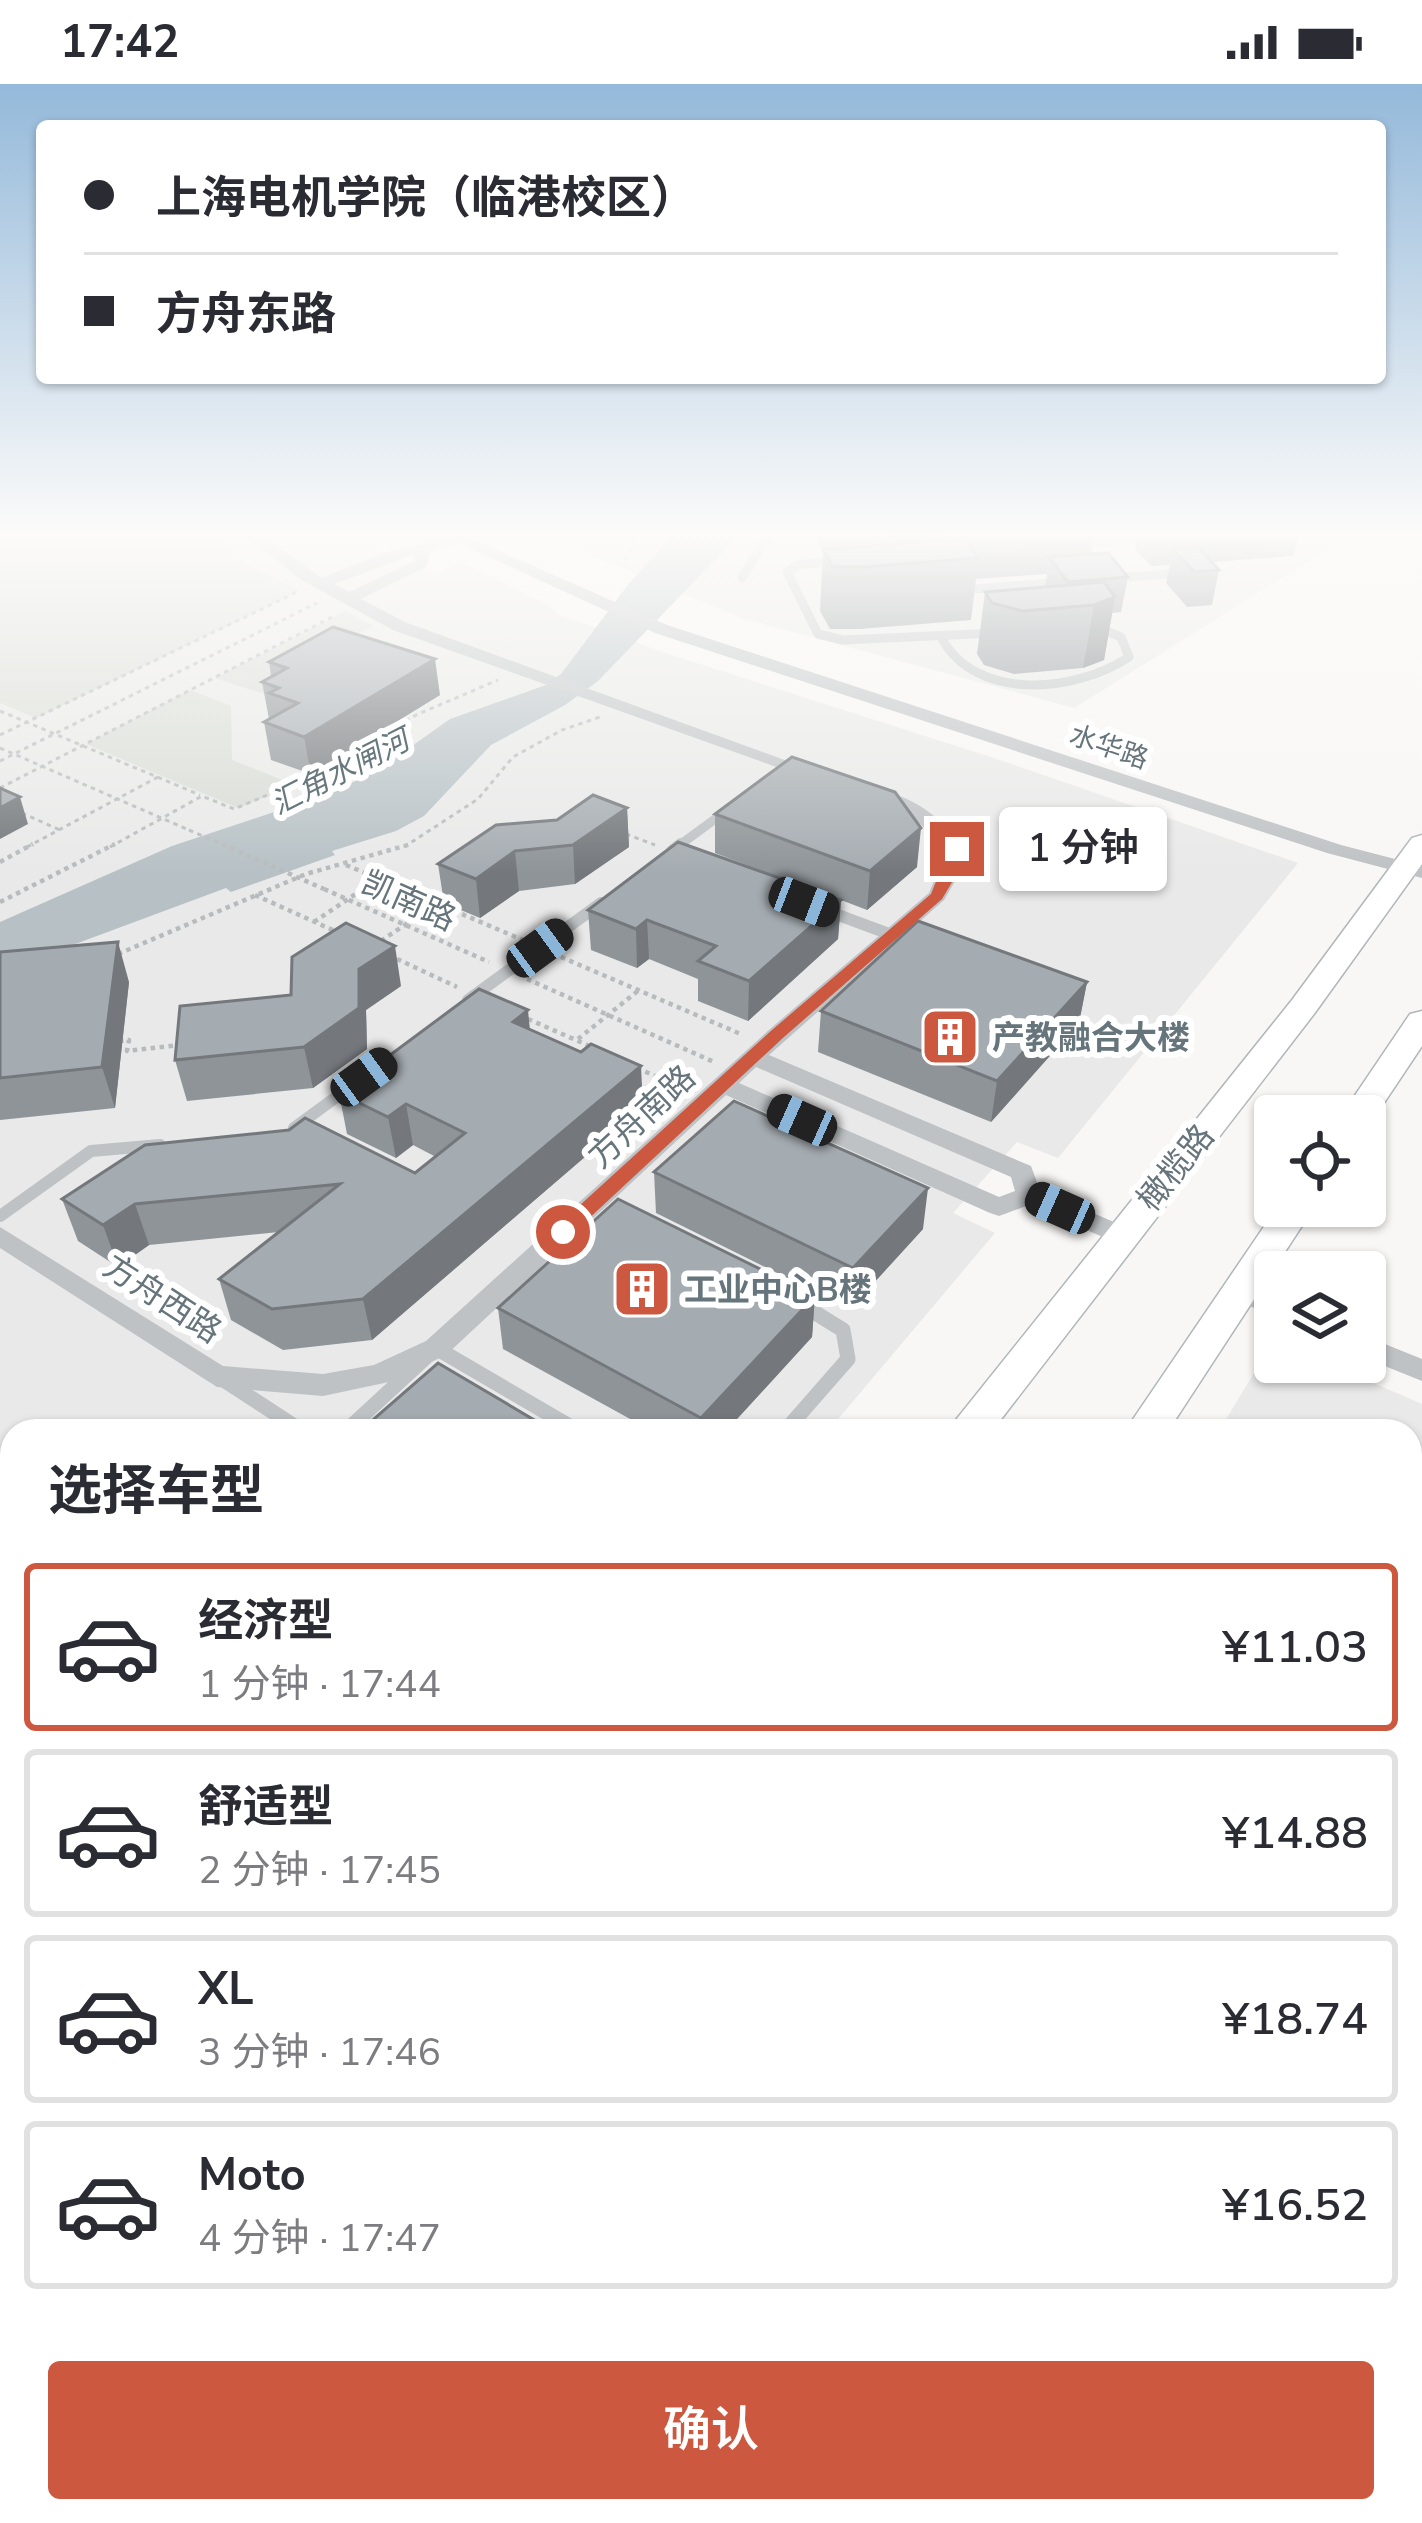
<!DOCTYPE html>
<html lang="zh">
<meta charset="utf-8">
<style>
body{margin:0;font-family:"Nunito Sans","Noto Sans SC",sans-serif;background:#f2f2f3;color:#2b2b33;height:100vh;display:flex;flex-direction:column;font-size:45px;white-space:nowrap}
*{box-sizing:border-box;margin:0}
p{font-size:39px;color:#7c7c81}
.icon{flex:none;width:66px;height:66px;fill:none;stroke:currentColor;stroke-width:2;stroke-linecap:round;stroke-linejoin:round}
.map{position:relative;flex:1;overflow:hidden}
.panel{position:absolute;left:0px;top:1335px;width:1422px;height:1104px;display:flex;flex-direction:column;background:#fff;border-radius:36px 36px 0 0;box-shadow:0 3px 9px #0004}
.panel>*{flex:none}
.guide{position:absolute;left:36px;top:36px;width:1350px;height:264px;border-radius:12px;box-shadow:0 3px 9px #0004;display:grid;align-content:center;height:264px;padding:0 48px;background:#fff}
.tools{position:absolute;left:1254px;top:1011px;display:grid;gap:24px}
.tools a{display:grid;place-items:center;width:132px;height:132px;border-radius:12px;background:#fff;box-shadow:0 3px 9px #0004;font-size:60px}
.end{position:absolute;width:54px;height:54px;margin:-27px;border:15px solid #cd5840;background:#fff;box-shadow:0 0 0 6px #fff}
.from{border-radius:50%}
.bubble{position:absolute;height:84px;border-radius:12px;background:#fff;box-shadow:0 3px 9px #0004;font-size:39px;font-weight:600;line-height:84px;text-align:center}
.car{position:absolute;width:36px;height:72px;margin:-36px -18px;border-radius:15px;box-shadow:0 0 9px 3px #0007;background:linear-gradient(#222 24%,#8ab4d8 0 40%,#222 0 76%,#8ab4d8 0 86%,#222 0)}
.guide b{display:flex;align-items:center;gap:42px;height:114px;font-size:45px}
.guide b+b{border-top:3px solid #e1e1e2}
.guide i{width:30px;height:30px;background:#2b2b33}
ul{padding:0;list-style:none}
li{display:flex;align-items:center;gap:36px;height:168px;margin:0 24px 18px;padding:0 24px;border:6px solid #e1e1e2;border-radius:12px}
li div{flex:1}
li b{display:block;font-size:45px}
li em{font-style:normal;font-weight:600}
li.active{border-color:#cd5840}
li>.icon{width:108px;height:108px;stroke-width:1.5}
h2{padding:0 48px;font-size:54px;line-height:144px}
.primary-button{display:flex;gap:24px;margin-top:auto;padding:24px 48px}
.primary-button a{flex:1;height:138px;border-radius:12px;background:#cd5840;color:#fff;font-size:48px;font-weight:600;line-height:138px;text-align:center}
.status{display:flex;justify-content:space-between;align-items:center;height:84px;padding:0 60px;background:#fff;direction:ltr}
.status svg{height:33px;fill:currentColor}
.map>svg:first-child{display:block}
.built{fill:#e8e9e8}
.green{fill:#d8dcd5}
.water{fill:#b7c1c5}
.lines{fill:none;stroke-linecap:round;stroke-linejoin:round}
.secondary-casing{stroke:#b0b6b9;stroke-width:3}
.motorway-casing{stroke:#b4b7ba;stroke-width:3}
.path-far1{stroke:#b8bbbd;stroke-width:3;stroke-dasharray:4.5 4.5;stroke-linecap:butt}
.path{stroke:#b8bbbd;stroke-width:4.5;stroke-dasharray:4.5 4.5;stroke-linecap:butt}
.service-far3{stroke:#bec2c4;stroke-width:9}
.service-far2{stroke:#bec2c4;stroke-width:12}
.service-far1{stroke:#bec2c4;stroke-width:15}
.service{stroke:#bec2c4;stroke-width:20}
.minor{fill:#bec2c4;fill-rule:evenodd}
.secondary{fill:#fff;fill-rule:evenodd}
.motorway{fill:#fff;fill-rule:evenodd}
.path-bridge-far1{stroke:#b8bbbd;stroke-width:3;stroke-dasharray:4.5 4.5;stroke-linecap:butt}
.path-bridge{stroke:#b8bbbd;stroke-width:4.5;stroke-dasharray:4.5 4.5;stroke-linecap:butt}
.wall{fill:#8e9498}
.shaded-wall{fill:#74787c}
.building{fill:#a5acb1;stroke:#74787c;stroke-width:3}
.route{fill:#cd5840}
.labels{text-anchor:middle;stroke-width:12;stroke-linejoin:round;paint-order:stroke}
.far-street-label{font-size:27px;fill:#66747c;stroke:#fff}
.far-water-label{font-size:30px;font-style:italic;fill:#67797e;stroke:#fff}
.street-label{font-size:33px;fill:#66747c;stroke:#fff}
.poi-label{font-size:33px;font-weight:bold;fill:#66747c;stroke:#fff;text-anchor:start}
</style>
<div class="status"><b>17:42</b><svg viewBox="0 0 49 12"><path d="M0 12V9h3v3zM5 12V6h3v6zM10 12V3h3v9zM15 12V0h3v12zM26 1h20v11H26zM47 4h2v5h-2z"/></svg></div>
<div class="map">
<svg width="1422" height="2439" viewBox="0 0 1422 2439">
<rect width="100%" height="100%" fill="#f8f7f5"/>
<path class="built" d="M 0,449 L 408,449 L 371,464 L 435,490 L 461,478 L 547,520 L 558,530 L 665,569 L 994,674 L 1298,779 L 1058,1074 L 1017,1058 L 953,1129 L 995,1149 L 828,1347 L 12,1347 L 12,1719 L 0,1709 Z
M 554,449 L 1354,449 L 1074,624 L 741,534 L 602,476 Z
M 1274,1256 L 1275,1278 L 1325,1278 L 1422,1320 L 1422,2245 L 1410,2244 L 1410,1347 L 1219,1347 Z"/>
<path class="green" d="M 0,449 L 216,449 L 250,482 L 299,507 L 36,634 L 0,619 Z
M 345,527 L 373,542 L 306,576 L 276,614 L 215,594 Z
M 190,606 L 231,622 L 232,676 L 295,701 L 238,724 L 86,660 Z"/>
<path class="water" d="M 741,449 L 598,597 L 565,621 L 491,661 L 424,732 L 396,747 L 332,767 L 335,771 L 231,808 L 226,804 L 0,888 L 0,838 L 172,762 L 325,711 L 375,688 L 450,635 L 546,601 L 561,590 L 627,502 L 674,450 Z
M 0,1751 L 12,1758 L 12,2164 L 0,2155 Z
M 1410,2244 L 1422,2245 L 1422,2439 L 378,2439 L 362,2427 L 1410,2427 Z"/>
<g class="lines">
<defs>
<path id="secondary" d="M 1422,751 L 1422,780 L 1314,930 L 992,1347 L 947,1347 L 1292,916 L 1412,754 Z
M 1422,927 L 1422,962 L 1370,1040 L 1365,1041 L 1365,1032 L 1341,1032 L 1410,930 Z
M 1278,1122 L 1315,1122 L 1168,1347 L 1125,1347 Z
M 93,2427 L 163,2427 L 158,2439 L 88,2439 Z
M 357,2427 L 427,2427 L 422,2439 L 352,2439 Z"/>
<path id="motorway" d="M 490,2427 L 577,2427 L 572,2439 L 485,2439 Z"/>
</defs>
<use href="#secondary" class="secondary-casing"/>
<use href="#motorway" class="motorway-casing"/>
<path class="path-far1" d="M 625,476 L 639,449
M 0,627 L 200,711
M 0,651 L 297,508
M 0,664 L 189,746
M 0,677 L 317,519
M 0,704 L 336,531
M 22,729 L 60,746
M 626,750 L 655,761
M 27,763 L 158,693
M 110,763 L 202,712 L 234,725 L 325,687 L 416,631 L 498,596
M 404,763 L 478,715 L 513,673 L 562,646 L 600,633"/>
<path class="path" d="M 0,778 L 33,760
M 346,781 L 523,856
M 324,805 L 489,878
M 255,811 L 337,848
M 0,818 L 115,760
M 314,838 L 378,795
M 381,857 L 446,813
M 118,870 L 306,790 L 411,760
M 561,873 L 743,951
M 397,875 L 457,903
M 527,895 L 714,978
M 528,935 L 594,964
M 578,955 L 639,906
M 119,957 L 129,956 L 127,967 L 179,961
M 637,984 L 687,1006"/>
<path class="service-far3" d="M 1075,460 L 1154,454
M 837,477 L 797,481 L 787,488 L 818,550 L 843,556 L 996,549
M 742,494 L 769,449
M 1110,494 L 1184,489
M 960,506 L 1064,498
M 941,553 C 975,618 1075,609 1129,573 L 1121,553 L 1096,543
M 677,763 L 726,727"/>
<path class="service-far2" d="M 672,767 L 681,760
M 822,825 L 892,851
M 468,916 L 601,819
M 294,1044 L 354,1000
M 0,1132 L 91,1067 L 160,1061"/>
<path class="service-far1" d="M 222,1295 L 302,1347
M 346,1347 L 436,1264 L 578,1347
M 785,1347 L 848,1275 L 843,1246 L 801,1220
M 1410,1479 L 1422,1454
M 1410,1578 L 1422,1584"/>
<path class="service" d="M 1410,2104 L 1422,2105"/>
<path class="minor" d="M 242,449 L 259,449 L 322,494 L 384,469 L 445,454 L 440,449 L 459,449 L 667,541 L 1341,761 L 1422,782 L 1422,794 L 1327,769 L 655,549 L 458,459 L 431,466 L 427,482 L 361,515 L 405,538 L 826,691 L 810,695 L 393,546 L 300,495 ZM 415,470 L 414,477 L 349,508 L 334,500 Z
M 869,708 C 908,704 944,737 967,765 L 962,785 L 944,816 L 769,971 L 1031,1082 L 1040,1106 L 1130,1145 L 1134,1151 L 1130,1157 L 1112,1157 L 1029,1121 L 999,1132 L 990,1129 L 726,1011 L 446,1271 L 389,1298 L 323,1312 L 217,1303 L 0,1164 L 0,1143 L 223,1282 L 323,1290 L 374,1281 L 426,1257 L 770,945 L 929,809 L 947,766 L 912,732 L 869,716 ZM 756,983 L 1011,1093 L 1015,1107 L 999,1113 L 739,999 Z
M 1240,1197 L 1275,1212 L 1275,1233 L 1231,1214 L 1227,1207 L 1231,1200 Z
M 1365,1252 L 1422,1275 L 1422,1297 L 1365,1274 Z"/>
<use href="#secondary" class="secondary"/>
<use href="#motorway" class="motorway"/>
<path class="path-bridge-far1" d="M 189,746 L 229,763"/>
<path class="path-bridge" d="M 222,760 L 324,805"/>
</g>
<path class="wall" d="M 812,449 L 1094,449 L 1091,470 L 1128,493 L 1121,528 L 1112,529 L 1104,576 L 1083,584 L 1014,590 L 984,581 L 977,570 L 985,508 L 1045,503 L 1047,490 L 976,495 L 971,536 L 860,545 L 830,545 L 820,527 L 823,467 Z
M 1138,449 L 1299,449 L 1293,472 L 1212,478 L 1219,486 L 1212,521 L 1187,523 L 1166,499 L 1170,481 L 1151,482 L 1135,465 Z
M 269,578 L 440,611 L 311,690 L 271,676 L 264,638 L 269,635 L 262,598 L 271,592 Z
M 627,724 L 629,763 L 575,800 L 519,807 L 480,834 L 444,819 L 438,780 L 557,736 Z
M 715,730 L 917,783 L 867,826 L 841,816 L 838,855 L 748,937 L 698,917 L 698,895 L 649,875 L 637,884 L 591,866 L 588,826 L 824,810 L 715,769 Z
M 0,868 L 129,898 L 115,1024 L 0,1036 Z
M 1087,898 L 1079,939 L 991,1038 L 818,968 L 821,927 Z
M 401,902 L 366,926 L 367,965 L 313,1004 L 187,1017 L 175,976 Z
M 530,946 L 643,1023 L 372,1256 L 283,1266 L 231,1236 L 219,1195 L 279,1148 L 149,1161 L 118,1183 L 78,1157 L 62,1115 L 415,1089 L 436,1073 L 413,1061 L 396,1074 L 347,1050 L 339,1009 Z
M 654,1088 L 923,1145 L 850,1225 L 656,1129 Z
M 815,1212 L 812,1253 L 726,1347 L 652,1347 L 503,1265 L 498,1224 Z"/>
<path class="shaded-wall" d="M 1115,513 L 1104,576 L 1083,584 L 1094,521 Z
M 435,575 L 440,611 L 311,690 L 304,653 Z
M 20,713 L 28,740 L 0,755 L 0,724 Z
M 627,724 L 629,763 L 575,800 L 573,761 Z
M 921,744 L 917,783 L 867,826 L 870,787 Z
M 515,767 L 519,807 L 480,834 L 476,795 Z
M 841,816 L 838,855 L 748,937 L 749,897 Z
M 647,836 L 649,875 L 637,884 L 636,845 Z
M 118,858 L 129,898 L 115,1024 L 102,983 Z
M 395,862 L 401,902 L 366,926 L 367,965 L 313,1004 L 304,963 L 359,885 Z
M 1087,898 L 1079,939 L 991,1038 L 997,997 Z
M 528,926 L 532,967 L 513,938 Z
M 641,982 L 643,1023 L 372,1256 L 363,1215 Z
M 406,1020 L 413,1061 L 396,1074 L 388,1033 Z
M 928,1104 L 923,1145 L 850,1225 L 853,1184 Z
M 135,1120 L 149,1161 L 118,1183 L 103,1141 Z
M 815,1212 L 812,1253 L 726,1347 L 701,1347 L 701,1334 Z"/>
<path class="building" d="M 872,449 L 948,449 L 875,454 Z
M 964,454 L 978,474 L 864,483 L 833,483 L 823,466 Z
M 1198,463 L 1219,486 L 1194,488 L 1173,465 Z
M 1108,469 L 1128,493 L 1068,498 L 1049,473 Z
M 1104,498 L 1115,513 L 1094,521 L 1023,527 L 992,519 L 985,508 Z
M 333,543 L 435,575 L 304,653 L 264,638 L 298,619 L 269,609 L 279,604 L 262,598 L 287,584 L 269,578 Z
M 792,673 L 895,708 L 921,744 L 870,787 L 715,730 Z
M 0,704 L 20,713 L 0,724 Z
M 593,711 L 627,724 L 573,761 L 515,767 L 476,795 L 438,780 L 496,741 L 557,736 Z
M 678,758 L 841,816 L 749,897 L 698,877 L 716,862 L 647,836 L 636,845 L 588,826 Z
M 918,837 L 1087,898 L 997,997 L 821,927 Z
M 346,839 L 395,862 L 359,885 L 359,924 L 304,963 L 175,976 L 180,922 L 291,911 L 292,873 Z
M 118,858 L 102,983 L 0,994 L 0,868 Z
M 479,905 L 528,926 L 513,938 L 581,968 L 591,960 L 641,982 L 363,1215 L 272,1225 L 219,1195 L 340,1100 L 135,1120 L 103,1141 L 62,1115 L 145,1061 L 289,1046 L 305,1034 L 415,1089 L 465,1049 L 406,1020 L 388,1033 L 339,1009 Z
M 734,1017 L 928,1104 L 853,1184 L 654,1088 Z
M 618,1115 L 815,1212 L 701,1334 L 498,1224 Z
M 438,1279 L 553,1347 L 360,1347 Z"/>
<linearGradient id="sky" x2="0" y2="1"><stop stop-color="#94b9da"/><stop offset="0.57" stop-color="#fcfbfa"/><stop offset="1" stop-color="#fcfbfa" stop-opacity="0"/></linearGradient>
<rect width="1422" height="790" fill="url(#sky)"/>
<path class="route" d="M 957,761 L 964,765 L 960,785 L 942,815 L 784,953 L 570,1152 L 556,1152 L 556,1143 L 772,946 L 931,810 L 949,765 Z"/>
<defs>
<symbol id="building-square" viewBox="-11 -11 22 22"><rect x="-9" y="-9" width="18" height="18" rx="4" fill="#cd5840" stroke="#fff"/><path d="M-4-6H4V6H1V3H-1V6H-4ZM-2.5-4.3h1.7v1.8h-1.7ZM.8-4.3h1.7v1.8H.8ZM-2.5-1h1.7V.8h-1.7ZM.8-1h1.7V.8H.8Z" fill="#fff"/></symbol>
</defs>
<g fill-rule="evenodd">
<use href="#building-square" x="917" y="920" width="66" height="66"/>
<use href="#building-square" x="609" y="1172" width="66" height="66"/>
</g>
<g class="labels">
<g class="far-street-label">
<text transform="translate(1109 663) rotate(19)" y="9">水华路</text>
</g>
<g class="far-water-label">
<text transform="translate(340 688) rotate(-27)" y="10">汇角水闸河</text>
</g>
<g class="street-label">
<text transform="translate(409 816) rotate(24)" y="12">凯南路</text>
<text transform="translate(641 1032) rotate(-43)" y="12">方舟南路</text>
<text transform="translate(1175 1083) rotate(-51)" y="12">橄榄路</text>
<text transform="translate(163 1214) rotate(33)" y="12">方舟西路</text>
</g>
<g class="poi-label">
<text x="992" y="965">产教融合大楼</text>
<text x="684" y="1217">工业中心B楼</text>
</g>
</g>
</svg>
<div class="tools">
<a><svg class="icon" aria-label="locate" viewBox="0 0 24 24"><circle cx="12" cy="12" r="6"/><path d="M12 2v4M12 18v4M2 12h4M18 12h4"/></svg></a>
<a><svg class="icon" aria-label="layers" viewBox="0 0 24 24"><path d="M12 4l9 5-9 5-9-5zM3 14l9 5 9-5"/></svg></a>
</div>
<i class="end from" style="left:563px;top:1148px"></i>
<i class="end" style="left:957px;top:765px"></i>
<div class="bubble" style="left:999px;top:723px;width:168px">1 分钟</div>
<i class="car" style="left:804px;top:818px;rotate:111deg"></i>
<i class="car" style="left:540px;top:864px;rotate:54deg"></i>
<i class="car" style="left:364px;top:993px;rotate:54deg"></i>
<i class="car" style="left:802px;top:1036px;rotate:294deg"></i>
<i class="car" style="left:1060px;top:1124px;rotate:294deg"></i>
<div class="guide">
<b><i class="from"></i>上海电机学院（临港校区）</b>
<b><i></i>方舟东路</b>
</div>
<section class="panel">
<h2>选择车型</h2>
<ul>
<li class="active"><svg class="icon" aria-label="car" viewBox="0 0 24 24"><path d="M5 17H2v-5l4-1 3-4h7l3 4 3 1v5h-3M9 17h6M6 11h13"/><circle cx="7" cy="17" r="2"/><circle cx="17" cy="17" r="2"/></svg><div><b>经济型</b><p>1 分钟 · 17:44</p></div><em>¥11.03</em></li>
<li><svg class="icon" aria-label="car" viewBox="0 0 24 24"><path d="M5 17H2v-5l4-1 3-4h7l3 4 3 1v5h-3M9 17h6M6 11h13"/><circle cx="7" cy="17" r="2"/><circle cx="17" cy="17" r="2"/></svg><div><b>舒适型</b><p>2 分钟 · 17:45</p></div><em>¥14.88</em></li>
<li><svg class="icon" aria-label="car" viewBox="0 0 24 24"><path d="M5 17H2v-5l4-1 3-4h7l3 4 3 1v5h-3M9 17h6M6 11h13"/><circle cx="7" cy="17" r="2"/><circle cx="17" cy="17" r="2"/></svg><div><b>XL</b><p>3 分钟 · 17:46</p></div><em>¥18.74</em></li>
<li><svg class="icon" aria-label="car" viewBox="0 0 24 24"><path d="M5 17H2v-5l4-1 3-4h7l3 4 3 1v5h-3M9 17h6M6 11h13"/><circle cx="7" cy="17" r="2"/><circle cx="17" cy="17" r="2"/></svg><div><b>Moto</b><p>4 分钟 · 17:47</p></div><em>¥16.52</em></li>
</ul>
<div class="primary-button"><a>确认</a></div>
</section>
</div>
